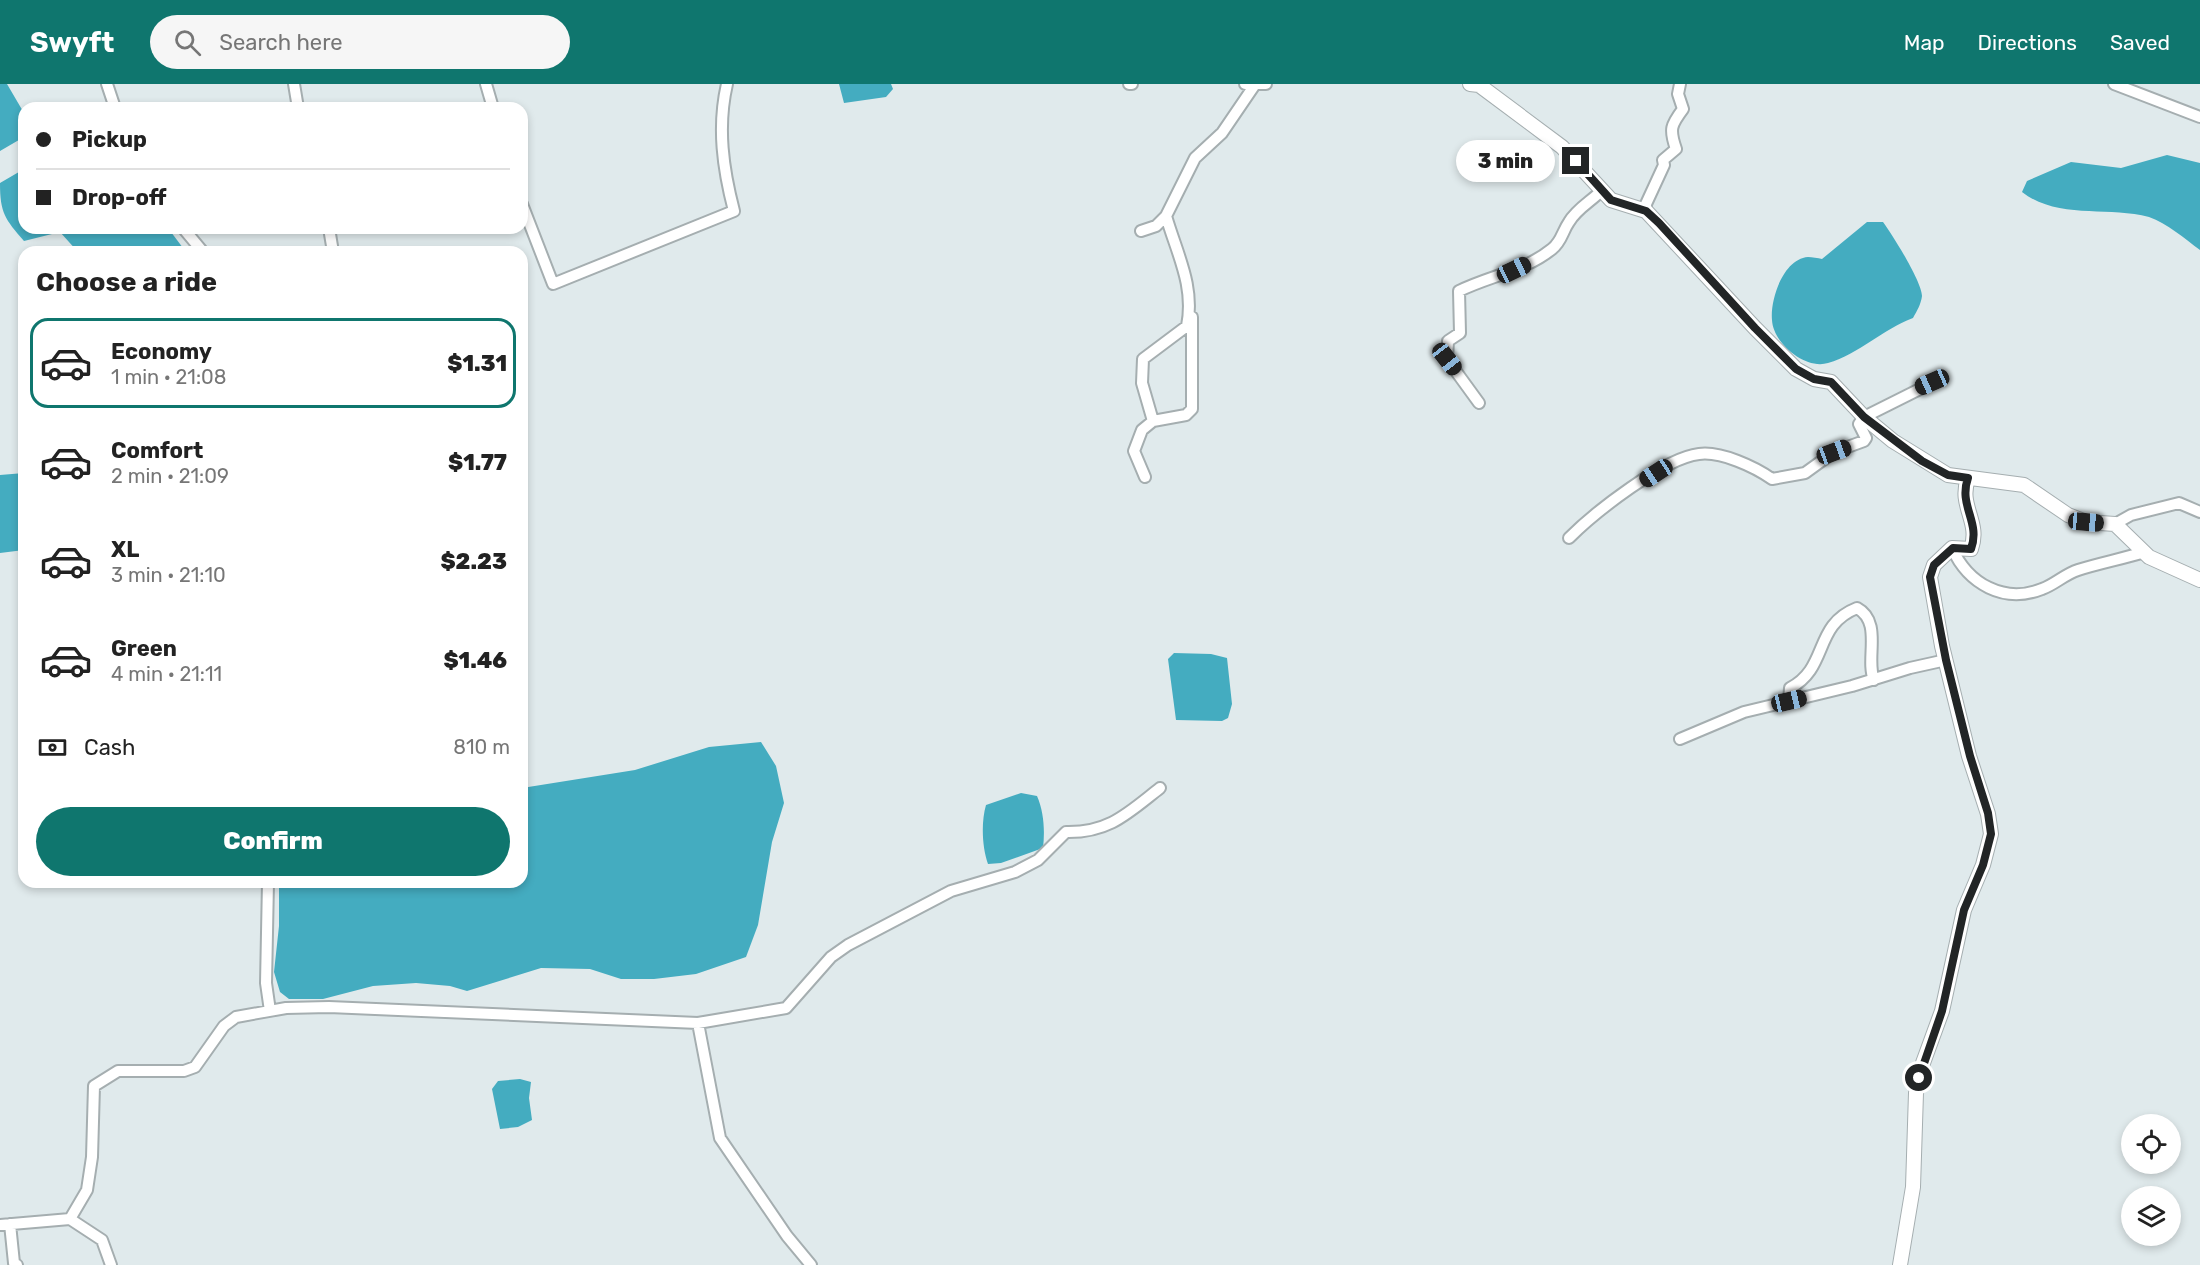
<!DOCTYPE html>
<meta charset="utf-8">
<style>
body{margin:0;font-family:Rubik,sans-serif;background:#f6f6f6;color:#222;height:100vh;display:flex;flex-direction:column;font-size:22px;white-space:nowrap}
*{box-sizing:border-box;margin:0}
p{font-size:20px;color:#767676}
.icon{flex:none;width:33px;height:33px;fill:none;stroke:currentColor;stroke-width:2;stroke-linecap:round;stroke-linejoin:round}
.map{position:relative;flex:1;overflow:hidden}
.sheet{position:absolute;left:18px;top:162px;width:510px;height:642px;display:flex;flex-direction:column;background:#fff;border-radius:18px;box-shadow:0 3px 9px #0003}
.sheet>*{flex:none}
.guide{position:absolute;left:18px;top:18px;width:510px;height:132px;border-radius:18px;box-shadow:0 3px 9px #0003;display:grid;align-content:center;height:132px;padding:0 18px;background:#fff}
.tools{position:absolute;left:2121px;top:1030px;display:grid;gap:12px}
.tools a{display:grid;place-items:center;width:60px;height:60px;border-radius:50%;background:#fff;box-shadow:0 3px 9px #0003;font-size:30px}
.end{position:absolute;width:27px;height:27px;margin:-14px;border:8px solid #222526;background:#fff;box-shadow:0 0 0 3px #fff}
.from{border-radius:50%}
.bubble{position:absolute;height:42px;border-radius:21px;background:#fff;box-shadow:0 3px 9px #0003;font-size:20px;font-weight:800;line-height:42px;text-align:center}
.car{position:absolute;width:18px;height:36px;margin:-18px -9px;border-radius:8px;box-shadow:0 0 4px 2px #0007;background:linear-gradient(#222 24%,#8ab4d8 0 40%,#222 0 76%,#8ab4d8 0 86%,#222 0)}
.guide b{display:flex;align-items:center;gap:21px;height:57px;font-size:22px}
.guide b+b{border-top:2px solid #e0e0e0}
.guide i{width:15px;height:15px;background:#222}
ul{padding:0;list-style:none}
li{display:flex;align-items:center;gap:18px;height:90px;margin:0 12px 9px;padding:0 6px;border:3px solid transparent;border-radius:18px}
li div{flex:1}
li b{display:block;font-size:22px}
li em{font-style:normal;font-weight:800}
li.current{border-color:#0f766e}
li>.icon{width:54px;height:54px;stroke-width:1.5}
h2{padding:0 18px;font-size:27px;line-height:72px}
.pay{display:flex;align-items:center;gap:15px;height:66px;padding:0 18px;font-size:22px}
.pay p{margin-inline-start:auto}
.button{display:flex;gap:12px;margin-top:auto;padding:12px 18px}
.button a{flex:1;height:69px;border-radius:36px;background:#0f766e;color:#fff;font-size:24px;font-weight:800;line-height:69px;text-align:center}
header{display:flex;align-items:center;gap:36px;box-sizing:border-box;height:84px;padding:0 30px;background:#0f766e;color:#fff}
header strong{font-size:28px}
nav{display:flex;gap:33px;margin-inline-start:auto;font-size:21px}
.search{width:420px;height:54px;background:#f6f6f6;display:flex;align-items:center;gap:15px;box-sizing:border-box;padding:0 21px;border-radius:33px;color:#767676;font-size:22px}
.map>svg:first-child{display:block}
.water{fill:#44acc0}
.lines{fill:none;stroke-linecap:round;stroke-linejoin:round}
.minor-casing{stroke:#a5aeb0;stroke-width:14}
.tertiary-casing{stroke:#a5aeb0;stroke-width:16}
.minor{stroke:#fff;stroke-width:10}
.tertiary{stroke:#fff;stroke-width:14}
.route{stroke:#222526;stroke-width:8}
</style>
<header>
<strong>Swyft</strong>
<div class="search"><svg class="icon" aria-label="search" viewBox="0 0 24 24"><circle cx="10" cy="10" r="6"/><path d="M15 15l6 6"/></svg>Search here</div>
<nav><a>Map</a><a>Directions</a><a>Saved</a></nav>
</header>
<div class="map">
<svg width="2200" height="1181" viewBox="0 0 2200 1181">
<rect width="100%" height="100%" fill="#e0eaec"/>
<path class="water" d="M 0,0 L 7,0 L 24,29 L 24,53 L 0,67 Z
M 839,0 L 891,0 L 893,5 L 886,13 L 844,19 Z
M 2167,71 L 2200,79 L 2200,166 C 2185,155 2167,139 2149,133 C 2107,122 2058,136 2022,108 L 2027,97 L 2071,78 L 2121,84 Z
M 24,85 L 24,144 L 168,144 L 186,168 L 78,168 L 60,148 L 24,157 C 5,135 0,129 0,99 Z
M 1867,138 L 1883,138 C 1892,150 1922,198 1922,212 C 1921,220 1917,227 1913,234 C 1883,245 1859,270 1828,279 C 1805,286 1773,259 1772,236 C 1770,216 1783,175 1808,173 C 1812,173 1818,174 1822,175 Z
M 24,389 L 24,466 L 0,469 L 0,391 Z
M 1174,569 L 1211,570 L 1227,574 L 1232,620 L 1228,634 L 1222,637 L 1176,636 L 1168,575 Z
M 761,658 L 776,682 L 784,719 L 772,758 L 758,841 L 746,873 L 696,890 L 654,895 L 621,895 L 590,885 L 541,884 L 467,907 L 450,902 L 416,899 L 373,902 L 323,915 L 289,915 L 280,908 L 274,888 L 279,842 L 279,798 L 522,798 L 522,704 L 635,686 L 709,663 Z
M 1021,709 L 1037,712 C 1044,728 1045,747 1043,764 L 1001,779 L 988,780 C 982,763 981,738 986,721 Z
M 520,995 L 531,998 L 529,1014 L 532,1036 L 518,1043 L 500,1045 L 492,1005 L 498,997 Z"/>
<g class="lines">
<defs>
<path id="minor" d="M 107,0 L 115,24
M 294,0 L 298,24
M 486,0 L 493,24
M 1129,0 L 1132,0
M 1245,0 L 1266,0
M 2114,0 L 2200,33
M 522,120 L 553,200 L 734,127 C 723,85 717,43 727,0
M 1646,127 L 1646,120 L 1664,81 L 1663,76 L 1676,65 C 1669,45 1671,41 1683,25 L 1678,10 L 1680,0
M 183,144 L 203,168
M 329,144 L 333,168
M 1141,147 L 1156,142 L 1166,132
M 1479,319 L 1447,275 L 1448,257 L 1460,249 L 1459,207 C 1489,192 1525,187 1552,165 C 1562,157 1562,148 1569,138 C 1577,124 1592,117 1602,106
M 1153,337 L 1186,331 L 1192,325 L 1192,233
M 1145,393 L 1134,367 L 1142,346 L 1153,337 L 1142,299 L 1143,275 L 1187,242 C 1195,202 1177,170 1166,132 L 1195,74 L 1222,49 L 1254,2
M 2115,440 L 2131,431 L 2179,419 L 2200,428
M 1569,454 C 1595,428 1664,374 1699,370 C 1721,367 1755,383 1772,395 L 1805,389 L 1834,368 L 1864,357 L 1866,354 L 1859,340 L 1864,333 L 1932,299
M 1952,464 C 1968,500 2004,520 2042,505 C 2054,501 2065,490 2078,486 C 2100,479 2122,475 2144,468
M 1789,617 L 1790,604 C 1829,584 1813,541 1857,524 C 1883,538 1865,575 1874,596
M 1680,655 L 1744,628 L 1852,602 L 1910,584 L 1946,576
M 268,798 L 266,899 L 270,927
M 698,939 L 720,1054 L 787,1152 L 811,1181
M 70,1135 L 102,1156 L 111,1181
M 10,1140 L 14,1179 L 17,1181
M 0,1141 L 70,1135 L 87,1106 L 92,1073 L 94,1002 L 118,987 L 184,987 L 195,983 L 224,942 L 236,933 L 286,924 L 329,923 L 698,939 L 786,924 L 831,873 L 848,861 L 951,807 L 1015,788 L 1038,776 L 1066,748 C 1109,749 1128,729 1160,704"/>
<path id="tertiary" d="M 1470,0 L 1479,1 L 1562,63 L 1611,116 L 1646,127 L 1755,244 L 1796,285 L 1814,295 L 1831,298 L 1864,333 L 1893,357 L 1948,391 L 2024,401 L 2068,431 L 2086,438 L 2115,440 L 2149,473 L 2200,496
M 1900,1181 L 1913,1103 L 1916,1009 L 1923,979 L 1942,927 L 1964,826 L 1983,781 L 1991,750 L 1988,730 L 1969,672 L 1942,562 L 1930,493 L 1934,481 L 1952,464 L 1971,465 C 1981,438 1958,422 1968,395"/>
</defs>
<use href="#minor" class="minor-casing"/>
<use href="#tertiary" class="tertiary-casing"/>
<use href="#minor" class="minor"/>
<use href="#tertiary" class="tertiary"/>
</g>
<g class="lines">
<path class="route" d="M 1576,77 L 1611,116 L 1646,127 L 1659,139 L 1755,244 L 1796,285 L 1814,295 L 1831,298 L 1864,333 L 1922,377 L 1948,391 L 1968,394 C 1958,422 1981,438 1971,465 L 1953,464 L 1934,481 L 1930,493 L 1946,576 L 1970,672 L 1988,729 L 1991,750 L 1983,781 L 1964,826 L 1942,927 L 1919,994"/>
</g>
</svg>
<div class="tools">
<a><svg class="icon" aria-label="locate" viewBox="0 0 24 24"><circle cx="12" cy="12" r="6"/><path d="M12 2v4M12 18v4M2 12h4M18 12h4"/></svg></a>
<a><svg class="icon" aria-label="layers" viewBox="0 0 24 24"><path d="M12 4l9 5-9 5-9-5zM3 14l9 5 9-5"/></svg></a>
</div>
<i class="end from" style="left:1919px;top:994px"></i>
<i class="end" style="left:1576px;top:77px"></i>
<div class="bubble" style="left:1456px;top:56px;width:99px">3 min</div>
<i class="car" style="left:1514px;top:186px;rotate:65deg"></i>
<i class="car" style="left:1447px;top:275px;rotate:142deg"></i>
<i class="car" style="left:1932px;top:298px;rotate:246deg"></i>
<i class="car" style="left:1834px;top:368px;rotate:70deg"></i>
<i class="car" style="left:1656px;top:389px;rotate:237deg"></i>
<i class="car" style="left:2086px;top:438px;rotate:95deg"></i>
<i class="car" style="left:1789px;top:617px;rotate:77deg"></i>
<div class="guide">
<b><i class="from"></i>Pickup</b>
<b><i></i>Drop-off</b>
</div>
<section class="sheet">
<h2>Choose a ride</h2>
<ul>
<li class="current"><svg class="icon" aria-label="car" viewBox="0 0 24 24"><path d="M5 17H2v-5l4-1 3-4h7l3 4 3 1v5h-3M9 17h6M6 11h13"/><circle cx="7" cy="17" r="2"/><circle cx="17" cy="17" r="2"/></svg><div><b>Economy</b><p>1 min · 21:08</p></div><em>$1.31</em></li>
<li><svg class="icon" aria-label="car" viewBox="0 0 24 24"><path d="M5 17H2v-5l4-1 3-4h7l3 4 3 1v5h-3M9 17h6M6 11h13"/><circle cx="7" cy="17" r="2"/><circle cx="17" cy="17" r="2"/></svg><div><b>Comfort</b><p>2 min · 21:09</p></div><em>$1.77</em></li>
<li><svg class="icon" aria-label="car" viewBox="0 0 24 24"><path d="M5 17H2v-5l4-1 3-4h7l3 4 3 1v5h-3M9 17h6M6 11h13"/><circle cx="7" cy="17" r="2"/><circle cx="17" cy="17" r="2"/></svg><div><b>XL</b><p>3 min · 21:10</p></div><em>$2.23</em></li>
<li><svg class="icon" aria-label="car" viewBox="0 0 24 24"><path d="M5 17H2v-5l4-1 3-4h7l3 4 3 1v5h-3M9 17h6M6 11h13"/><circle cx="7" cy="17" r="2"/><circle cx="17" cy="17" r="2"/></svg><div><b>Green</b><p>4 min · 21:11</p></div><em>$1.46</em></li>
</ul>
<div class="pay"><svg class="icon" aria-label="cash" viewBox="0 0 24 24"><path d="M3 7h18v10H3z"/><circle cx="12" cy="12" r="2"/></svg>Cash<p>810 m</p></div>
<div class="button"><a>Confirm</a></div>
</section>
</div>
